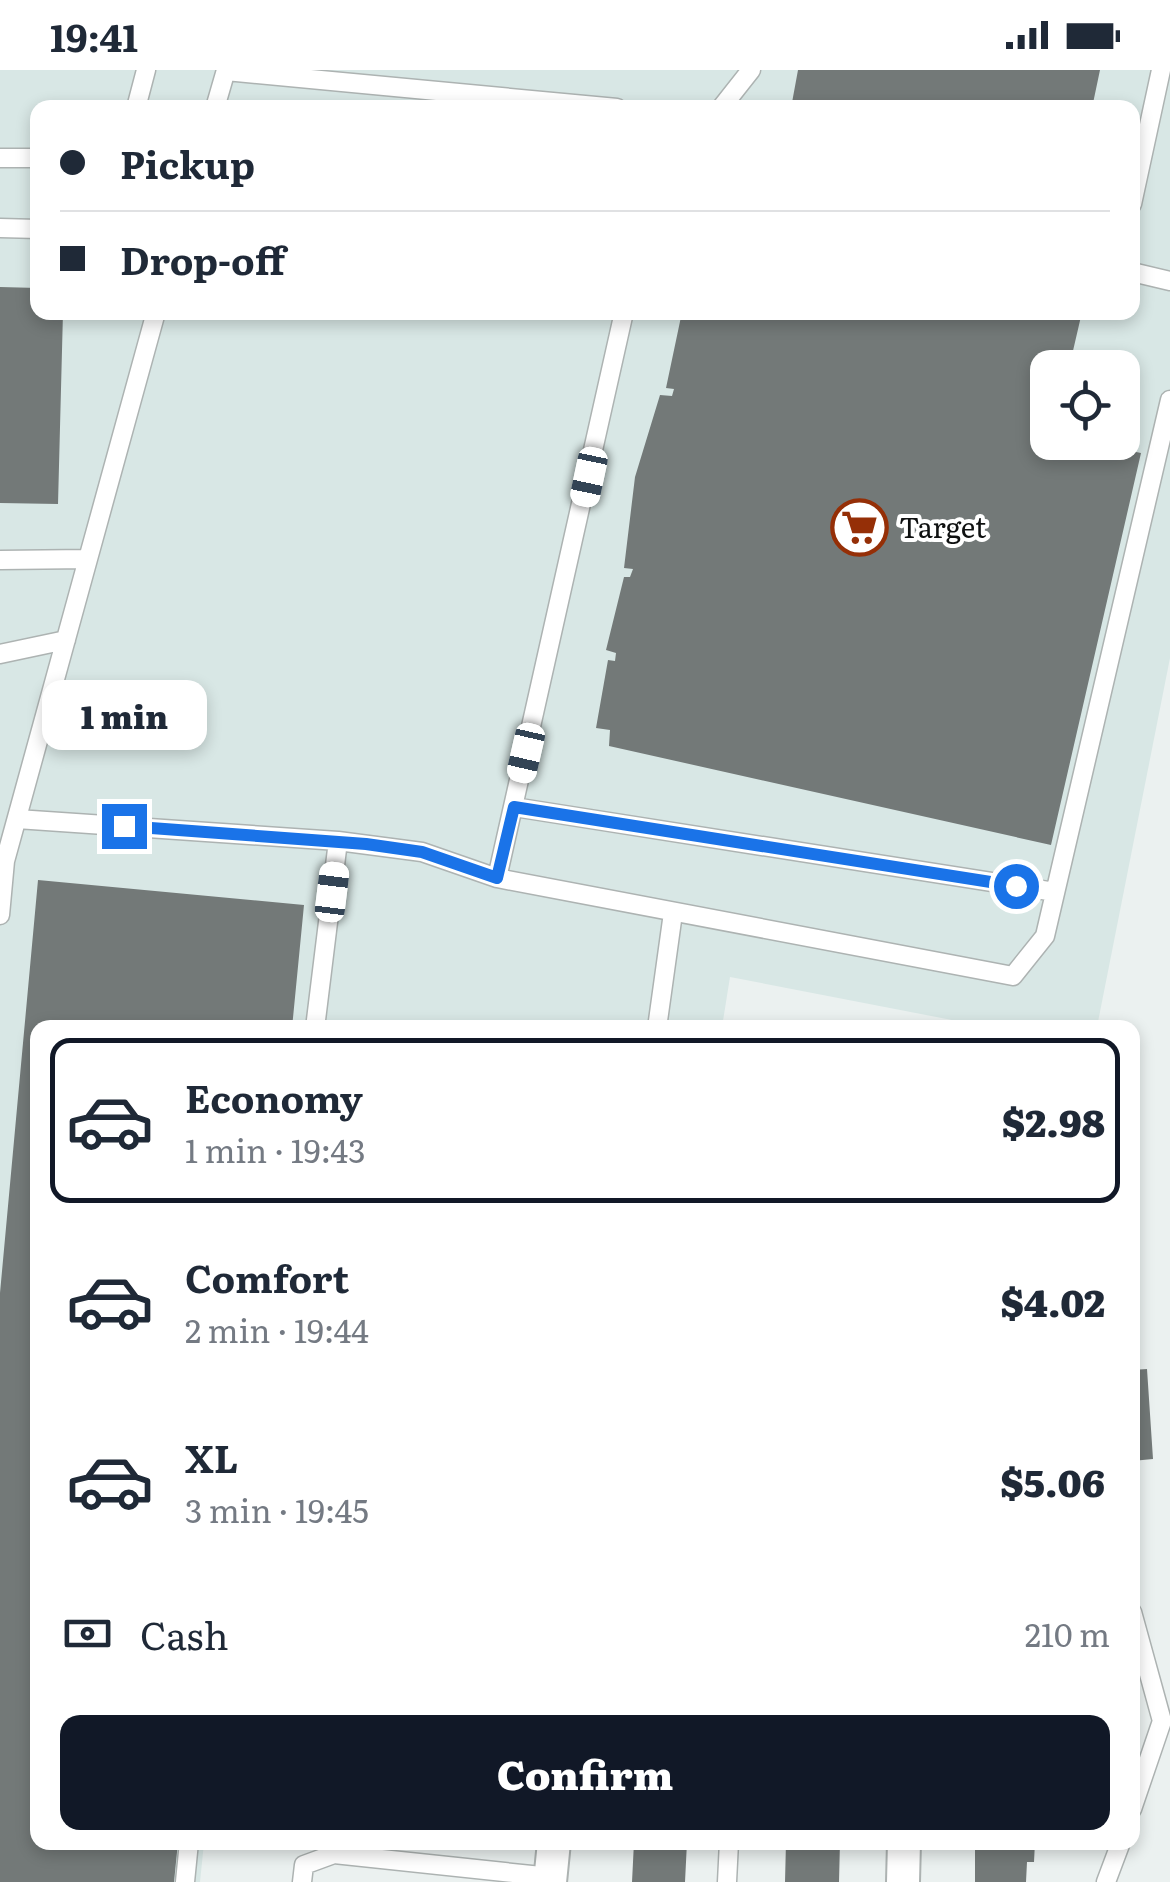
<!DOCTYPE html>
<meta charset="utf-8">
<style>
body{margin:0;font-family:Literata,serif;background:#f2f2f3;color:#1f2937;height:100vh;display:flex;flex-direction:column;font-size:38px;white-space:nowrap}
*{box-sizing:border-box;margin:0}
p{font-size:32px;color:#747a83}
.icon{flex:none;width:55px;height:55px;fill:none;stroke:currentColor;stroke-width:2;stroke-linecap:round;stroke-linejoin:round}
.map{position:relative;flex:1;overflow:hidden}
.panel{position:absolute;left:30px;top:950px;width:1110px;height:830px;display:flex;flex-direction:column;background:#fff;border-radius:20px;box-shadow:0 5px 15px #0003}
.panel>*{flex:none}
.top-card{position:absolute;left:30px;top:30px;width:1110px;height:220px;border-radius:20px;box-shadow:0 5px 15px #0003;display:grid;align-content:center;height:220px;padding:0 30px;background:#fff}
.fabs{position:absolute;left:1030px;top:280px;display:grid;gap:20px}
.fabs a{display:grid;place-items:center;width:110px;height:110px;border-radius:20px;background:#fff;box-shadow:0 5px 15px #0003;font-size:50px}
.end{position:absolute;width:45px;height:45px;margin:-22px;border:12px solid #1a73e8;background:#fff;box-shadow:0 0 0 5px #fff}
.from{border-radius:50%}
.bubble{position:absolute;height:70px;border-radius:20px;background:#fff;box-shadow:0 5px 15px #0003;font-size:32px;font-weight:800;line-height:70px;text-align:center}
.car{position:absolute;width:30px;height:60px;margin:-30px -15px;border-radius:12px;box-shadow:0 0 8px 2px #0007;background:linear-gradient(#fff 24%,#345 0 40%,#fff 0 76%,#345 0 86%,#fff 0)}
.top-card b{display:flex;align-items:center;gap:35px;height:95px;font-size:38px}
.top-card b+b{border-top:2px solid #e0e1e3}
.top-card i{width:25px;height:25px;background:#1f2937}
ul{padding:18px 0 0;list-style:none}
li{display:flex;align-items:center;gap:30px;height:165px;margin:0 20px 15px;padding:0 10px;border:5px solid transparent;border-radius:20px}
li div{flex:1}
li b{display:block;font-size:38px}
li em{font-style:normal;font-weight:800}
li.on{border-color:#111827}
li>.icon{width:90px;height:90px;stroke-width:1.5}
.pay{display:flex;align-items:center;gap:25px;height:110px;padding:0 30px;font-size:38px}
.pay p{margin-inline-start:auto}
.cta{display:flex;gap:20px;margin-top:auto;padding:20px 30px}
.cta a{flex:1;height:115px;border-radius:20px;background:#111827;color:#fff;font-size:40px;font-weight:800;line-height:115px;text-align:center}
.status{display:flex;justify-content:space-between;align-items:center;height:70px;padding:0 50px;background:#fff;direction:ltr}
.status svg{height:28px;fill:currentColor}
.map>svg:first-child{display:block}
.built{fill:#d8e7e5;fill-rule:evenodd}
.building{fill:#737978}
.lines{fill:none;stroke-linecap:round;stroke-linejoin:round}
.service-casing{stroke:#adb3b2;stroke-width:21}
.minor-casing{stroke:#adb3b2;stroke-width:36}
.service{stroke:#fff;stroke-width:18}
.minor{stroke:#fff;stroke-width:32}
.route{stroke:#1a73e8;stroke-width:12}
.labels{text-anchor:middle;stroke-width:8;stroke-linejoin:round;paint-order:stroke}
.poi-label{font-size:28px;fill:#0f1111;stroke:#fff;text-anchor:start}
</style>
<div class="status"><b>19:41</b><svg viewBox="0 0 49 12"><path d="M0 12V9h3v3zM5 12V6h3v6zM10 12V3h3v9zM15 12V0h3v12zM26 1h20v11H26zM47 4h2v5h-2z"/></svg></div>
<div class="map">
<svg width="1170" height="1812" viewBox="0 0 1170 1812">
<rect width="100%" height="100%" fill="#ebf1f0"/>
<path class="built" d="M 0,0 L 1170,0 L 1170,588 L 1097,957 L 988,957 L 730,907 L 722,957 L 38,958 L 38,1772 L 204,1773 L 200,1812 L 0,1812 ZM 38,38 L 1132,38 L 1132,242 L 38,242 ZM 1048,298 L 1122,298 L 1122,372 L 1048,372 Z"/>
<path class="building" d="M 798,0 L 1100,0 L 1092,38 L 960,38 L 926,30 L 925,38 L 791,38 Z
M 0,217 L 38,218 L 38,242 L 63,242 L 58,434 L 0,433 Z
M 682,242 L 1082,242 L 1069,298 L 1048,298 L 1048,372 L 1087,372 L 1141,383 L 1051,775 L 609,676 L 610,660 L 596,658 L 608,590 L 615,591 L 616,583 L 606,580 L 624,507 L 630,507 L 633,499 L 624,498 L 635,407 L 660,325 L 672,326 L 674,319 L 666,318 Z
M 38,810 L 304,835 L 292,958 L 38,958 L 38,1772 L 178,1772 L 174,1812 L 0,1812 L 0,1223 Z
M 1132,1192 L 1138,1192 L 1139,1248 L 1132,1248 Z
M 1147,1299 L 1153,1389 L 1132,1391 L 1132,1300 Z
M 634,1772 L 687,1772 L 685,1812 L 632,1812 Z
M 786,1772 L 840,1772 L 839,1812 L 785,1812 Z
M 975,1772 L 1035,1772 L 1034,1792 L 1027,1792 L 1026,1812 L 975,1812 Z"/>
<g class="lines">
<defs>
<path id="service" d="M 226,1 L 617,38
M 136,38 L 146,0
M 215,38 L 226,0
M 721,38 L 751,0
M 0,88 L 38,88
M 1132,134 L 1161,0
M 0,158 L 38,159
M 1132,202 L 1170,211
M 88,489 L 156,242
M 0,490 L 88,489 L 5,791 L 0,845
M 0,584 L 66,570
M 514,737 L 1055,822
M 17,749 L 338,771 L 422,782 L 497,808 L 1013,906 L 1045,866 L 1170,330
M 497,808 L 624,242
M 315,958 L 338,771
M 657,958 L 673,843
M 1132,1542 L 1162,1651 L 1132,1739
M 185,1812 L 189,1772
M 302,1812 L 304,1795 L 334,1784 L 551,1807
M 727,1812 L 729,1772
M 1106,1812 L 1121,1772"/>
<path id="minor" d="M 550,1812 L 554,1772
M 903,1812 L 904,1772"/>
</defs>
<use href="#service" class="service-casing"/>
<use href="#minor" class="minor-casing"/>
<use href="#service" class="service"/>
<use href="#minor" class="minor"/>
</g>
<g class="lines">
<path class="route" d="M 124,756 L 366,774 L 422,782 L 497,808 L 514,737 L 1016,816"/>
</g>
<defs>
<symbol id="supermarket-ring" viewBox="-11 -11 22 22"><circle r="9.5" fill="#fff" stroke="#952f07" stroke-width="1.5"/><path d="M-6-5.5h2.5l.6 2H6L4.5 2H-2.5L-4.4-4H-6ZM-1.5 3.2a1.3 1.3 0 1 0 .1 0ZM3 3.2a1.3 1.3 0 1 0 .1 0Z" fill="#952f07"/></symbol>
</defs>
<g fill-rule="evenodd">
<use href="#supermarket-ring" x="828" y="426" width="63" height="63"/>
</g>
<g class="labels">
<g class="poi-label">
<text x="899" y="468">Target</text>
</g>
</g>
</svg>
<div class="fabs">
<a><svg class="icon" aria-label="locate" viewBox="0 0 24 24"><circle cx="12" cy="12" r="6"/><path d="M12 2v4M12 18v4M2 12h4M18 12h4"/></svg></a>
</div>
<i class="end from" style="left:1016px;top:816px"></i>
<i class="end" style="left:124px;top:756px"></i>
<div class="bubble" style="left:42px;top:610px;width:165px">1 min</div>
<i class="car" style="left:589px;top:407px;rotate:192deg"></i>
<i class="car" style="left:526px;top:683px;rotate:193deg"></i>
<i class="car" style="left:332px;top:822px;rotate:7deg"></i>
<div class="top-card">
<b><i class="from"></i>Pickup</b>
<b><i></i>Drop-off</b>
</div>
<section class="panel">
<ul>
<li class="on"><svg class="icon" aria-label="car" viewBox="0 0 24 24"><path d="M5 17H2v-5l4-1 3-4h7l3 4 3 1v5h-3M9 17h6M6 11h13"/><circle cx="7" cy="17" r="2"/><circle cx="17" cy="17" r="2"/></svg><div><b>Economy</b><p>1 min · 19:43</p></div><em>$2.98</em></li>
<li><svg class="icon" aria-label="car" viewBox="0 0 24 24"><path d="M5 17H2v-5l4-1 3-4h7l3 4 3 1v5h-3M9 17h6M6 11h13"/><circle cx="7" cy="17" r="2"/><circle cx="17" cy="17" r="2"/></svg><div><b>Comfort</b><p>2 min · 19:44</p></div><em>$4.02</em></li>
<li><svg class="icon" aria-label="car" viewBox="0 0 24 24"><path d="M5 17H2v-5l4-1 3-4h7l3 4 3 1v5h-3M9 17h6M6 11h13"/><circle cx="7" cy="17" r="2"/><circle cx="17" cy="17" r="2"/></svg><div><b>XL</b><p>3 min · 19:45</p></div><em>$5.06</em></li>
</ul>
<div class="pay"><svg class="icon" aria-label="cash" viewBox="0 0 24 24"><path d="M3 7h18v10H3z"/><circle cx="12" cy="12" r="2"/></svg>Cash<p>210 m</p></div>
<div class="cta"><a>Confirm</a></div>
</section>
</div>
